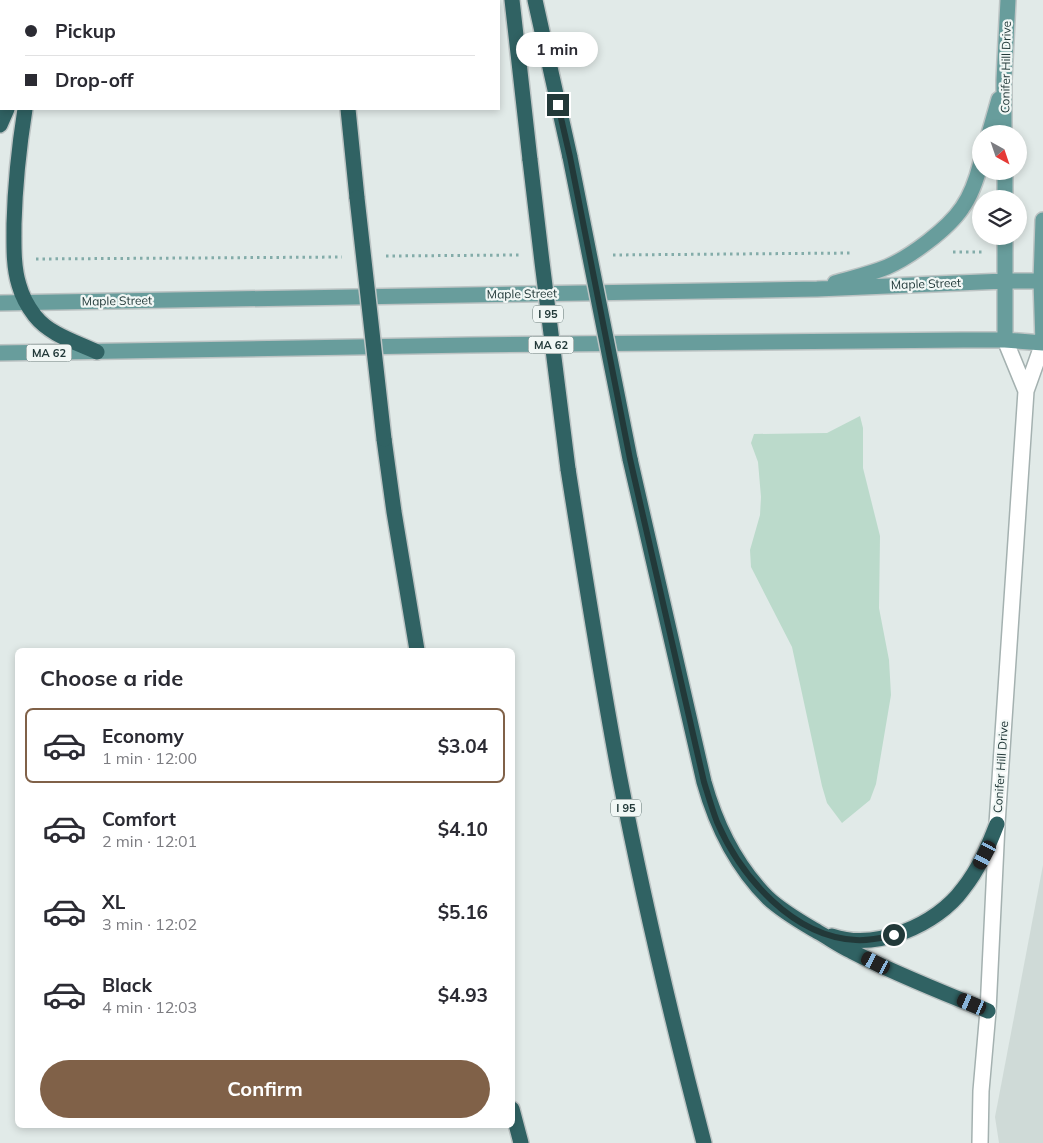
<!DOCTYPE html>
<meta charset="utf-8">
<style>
body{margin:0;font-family:Mulish,sans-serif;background:#f2f2f3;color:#2b2b33;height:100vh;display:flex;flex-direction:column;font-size:19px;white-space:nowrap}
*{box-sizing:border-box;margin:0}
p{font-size:16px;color:#7c7c81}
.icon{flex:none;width:28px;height:28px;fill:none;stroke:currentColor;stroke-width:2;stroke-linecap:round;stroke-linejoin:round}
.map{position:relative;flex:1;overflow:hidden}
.drawer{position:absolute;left:15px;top:648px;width:500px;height:480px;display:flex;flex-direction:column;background:#fff;border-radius:8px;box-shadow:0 2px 8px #0003}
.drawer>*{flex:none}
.hud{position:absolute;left:0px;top:0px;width:500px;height:110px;box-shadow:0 2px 8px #0003;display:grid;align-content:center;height:110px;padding:0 25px;background:#fff}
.needle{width:32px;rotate:140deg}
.tools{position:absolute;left:972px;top:125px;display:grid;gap:10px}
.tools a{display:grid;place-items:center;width:55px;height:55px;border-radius:50%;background:#fff;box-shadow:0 2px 8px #0003;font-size:25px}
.end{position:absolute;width:22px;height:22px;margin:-11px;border:6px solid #223939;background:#fff;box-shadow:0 0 0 2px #fff}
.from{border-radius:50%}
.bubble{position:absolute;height:35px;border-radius:18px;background:#fff;box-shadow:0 2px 8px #0003;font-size:16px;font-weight:700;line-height:35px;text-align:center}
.car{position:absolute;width:15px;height:30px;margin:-15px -8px;border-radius:6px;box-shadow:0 0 4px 1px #0007;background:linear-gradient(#222 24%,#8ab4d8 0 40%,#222 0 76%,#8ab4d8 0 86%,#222 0)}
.hud b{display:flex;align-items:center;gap:18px;height:48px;font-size:19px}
.hud b+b{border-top:1px solid #e1e1e2}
.hud i{width:12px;height:12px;background:#2b2b33}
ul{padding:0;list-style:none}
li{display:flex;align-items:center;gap:15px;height:75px;margin:0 10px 8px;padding:0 15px;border:2px solid transparent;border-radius:8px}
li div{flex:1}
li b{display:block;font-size:19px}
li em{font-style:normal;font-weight:700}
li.active{border-color:#806148}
li>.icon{width:45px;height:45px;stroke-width:1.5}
h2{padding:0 25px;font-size:22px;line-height:60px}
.cta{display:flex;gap:10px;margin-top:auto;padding:10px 25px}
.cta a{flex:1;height:58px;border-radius:30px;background:#806148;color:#fff;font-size:20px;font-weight:700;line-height:58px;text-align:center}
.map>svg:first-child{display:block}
.built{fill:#cfdad7}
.green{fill:#bbdacb}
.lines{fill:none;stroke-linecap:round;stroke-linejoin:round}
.minor-casing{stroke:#a4b1b0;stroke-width:18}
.major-casing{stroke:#bdc4c4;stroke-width:18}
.highway-casing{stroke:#bdc4c4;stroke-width:18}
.path{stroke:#83aca9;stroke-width:3;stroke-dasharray:2.5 4;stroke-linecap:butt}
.minor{stroke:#fff;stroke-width:15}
.major{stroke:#689d9c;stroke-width:15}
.highway{stroke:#306263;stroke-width:15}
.highway-bridge-casing{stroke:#bdc4c4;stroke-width:18;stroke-linecap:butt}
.highway-bridge{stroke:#306263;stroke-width:15}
.route{stroke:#223939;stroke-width:6}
.labels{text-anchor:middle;stroke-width:4.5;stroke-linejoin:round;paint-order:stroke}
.shield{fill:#f1f7f5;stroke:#607271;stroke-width:1}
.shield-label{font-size:11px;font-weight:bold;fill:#223939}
.street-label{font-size:12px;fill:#223939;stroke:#f1f7f5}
</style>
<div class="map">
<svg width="1043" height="1143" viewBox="0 0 1043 1143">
<rect width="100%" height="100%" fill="#e1eae8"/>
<path class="built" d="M 1043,865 L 1043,1143 L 999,1143 L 995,1117 Z"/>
<path class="green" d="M 860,416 L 863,428 L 863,468 L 880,536 L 879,608 L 889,660 L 891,695 L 876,784 L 870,800 L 842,823 L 827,803 L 822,786 L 792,647 L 751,567 L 750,550 L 760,515 L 761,497 L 758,462 L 751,443 L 754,434 L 827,433 Z"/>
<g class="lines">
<defs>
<path id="minor" d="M 1005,340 L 1026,391
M 980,1143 L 981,1091 L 988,1011 L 997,824 L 1026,391 L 1043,343"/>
<path id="major" d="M 989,134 L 999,99
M 1004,134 L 1004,80 L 1008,0
M 1005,171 L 1005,199
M 1005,236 L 1005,340
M 835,283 C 852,278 870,274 887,267 C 910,257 948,229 962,208 C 972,194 977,178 981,162
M 0,303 L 817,289 L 1005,281 L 1043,281
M 1043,343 L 1041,281 L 1043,220
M 0,353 L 470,345 L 963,340 L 1005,340 L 1043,343"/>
<path id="highway" d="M 339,0 L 339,1
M 512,0 L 530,160
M 535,0 L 570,157
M 42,1 L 43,0
M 25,109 C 19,147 15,185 14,224 C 14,244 13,266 19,285 C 22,296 28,307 35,316 C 50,335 76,342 97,352
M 348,109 L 357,198
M 0,125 L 7,109
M 384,439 L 394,512 L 417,650
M 630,459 L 704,782 C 716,825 736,866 768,898 C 783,912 801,922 818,932 C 829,938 840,946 851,951 C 895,974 942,992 988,1011
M 568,469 C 584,571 600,673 619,774 C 643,898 672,1021 704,1143
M 832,936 C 876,951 937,925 963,889 C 979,869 988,847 997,824
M 512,1109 L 521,1143"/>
</defs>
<use href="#minor" class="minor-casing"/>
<use href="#major" class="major-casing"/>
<use href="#highway" class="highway-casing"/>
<path class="path" d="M 953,252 L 982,252
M 613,255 L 852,253
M 386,256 L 519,255
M 36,259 L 342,257"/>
<use href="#minor" class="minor"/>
<use href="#major" class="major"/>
<use href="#highway" class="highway"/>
<defs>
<path id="highway-bridge" d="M 570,157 L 630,459
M 530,160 L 542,262 L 568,469
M 357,198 L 384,439"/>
</defs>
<use href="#highway-bridge" class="highway-bridge-casing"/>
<use href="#highway-bridge" class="highway-bridge"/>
</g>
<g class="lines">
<path class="route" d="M 558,105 L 570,157 L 630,459 L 704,782 C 708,795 712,809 717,822 C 741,877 793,937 856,940 C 869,941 881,938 894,935"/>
</g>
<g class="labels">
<g class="shield">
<rect x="533" y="305.5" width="30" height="17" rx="4"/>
<rect x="528.5" y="336.5" width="45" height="17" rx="4"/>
<rect x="26.5" y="344.5" width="45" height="17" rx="4"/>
<rect x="611" y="799.5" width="30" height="17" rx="4"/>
</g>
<g class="shield-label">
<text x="548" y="318">I 95</text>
<text x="551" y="349">MA 62</text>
<text x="49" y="357">MA 62</text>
<text x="626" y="812">I 95</text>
</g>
<g class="street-label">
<text transform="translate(1006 67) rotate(-89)" y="4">Conifer Hill Drive</text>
<text transform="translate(926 284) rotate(-2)" y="4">Maple Street</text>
<text transform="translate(522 294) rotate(-1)" y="4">Maple Street</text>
<text transform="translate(117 301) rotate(-1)" y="4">Maple Street</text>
<text transform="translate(1001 767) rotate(-86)" y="4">Conifer Hill Drive</text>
</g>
</g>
</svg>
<div class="tools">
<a><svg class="needle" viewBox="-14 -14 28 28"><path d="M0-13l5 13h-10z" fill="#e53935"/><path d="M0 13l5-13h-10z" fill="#7c7c81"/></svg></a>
<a><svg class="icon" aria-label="layers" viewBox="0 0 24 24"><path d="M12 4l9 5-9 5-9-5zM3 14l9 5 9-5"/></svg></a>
</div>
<i class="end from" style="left:894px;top:935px"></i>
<i class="end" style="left:558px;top:105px"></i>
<div class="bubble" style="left:516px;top:32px;width:82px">1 min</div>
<i class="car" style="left:985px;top:855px;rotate:208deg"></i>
<i class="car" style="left:876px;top:963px;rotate:297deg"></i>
<i class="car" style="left:972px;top:1004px;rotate:293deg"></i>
<div class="hud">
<b><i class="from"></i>Pickup</b>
<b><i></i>Drop-off</b>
</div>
<section class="drawer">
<h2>Choose a ride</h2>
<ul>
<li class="active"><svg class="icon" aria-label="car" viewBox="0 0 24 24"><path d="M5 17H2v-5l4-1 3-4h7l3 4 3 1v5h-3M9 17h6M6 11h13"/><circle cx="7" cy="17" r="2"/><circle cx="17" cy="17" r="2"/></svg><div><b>Economy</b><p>1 min · 12:00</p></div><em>$3.04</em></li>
<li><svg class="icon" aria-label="car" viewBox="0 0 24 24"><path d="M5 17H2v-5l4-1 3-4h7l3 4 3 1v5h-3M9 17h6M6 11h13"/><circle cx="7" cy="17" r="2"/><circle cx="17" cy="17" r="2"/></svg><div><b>Comfort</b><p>2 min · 12:01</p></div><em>$4.10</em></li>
<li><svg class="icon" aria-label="car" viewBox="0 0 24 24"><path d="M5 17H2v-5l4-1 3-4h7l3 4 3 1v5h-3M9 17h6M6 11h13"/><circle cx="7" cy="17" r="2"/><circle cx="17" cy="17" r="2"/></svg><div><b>XL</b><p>3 min · 12:02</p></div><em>$5.16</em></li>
<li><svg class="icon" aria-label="car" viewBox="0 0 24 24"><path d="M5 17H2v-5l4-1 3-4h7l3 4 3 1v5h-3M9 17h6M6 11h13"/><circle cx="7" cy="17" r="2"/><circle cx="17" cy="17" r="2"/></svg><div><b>Black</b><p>4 min · 12:03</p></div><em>$4.93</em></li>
</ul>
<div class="cta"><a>Confirm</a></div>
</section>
</div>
